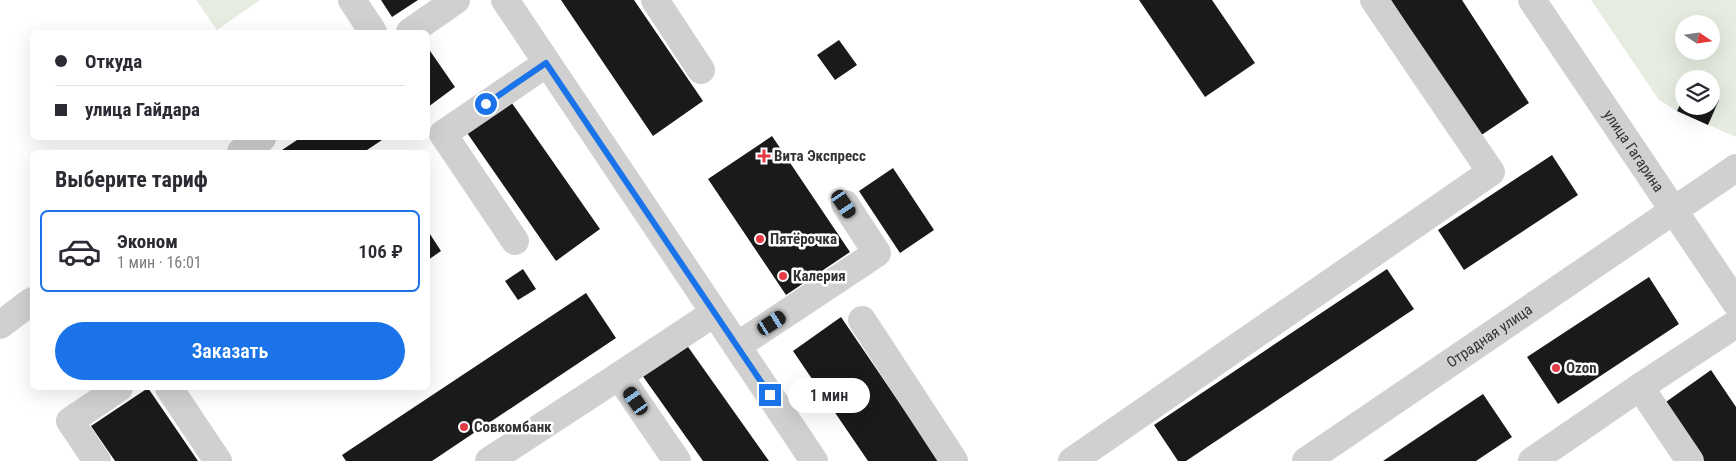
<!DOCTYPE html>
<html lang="ru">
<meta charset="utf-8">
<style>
body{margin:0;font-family:"Roboto Condensed",sans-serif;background:#f2f2f3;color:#2b2b33;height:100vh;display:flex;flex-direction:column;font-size:19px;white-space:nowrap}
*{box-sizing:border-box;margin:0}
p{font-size:16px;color:#7c7c81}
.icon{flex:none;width:28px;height:28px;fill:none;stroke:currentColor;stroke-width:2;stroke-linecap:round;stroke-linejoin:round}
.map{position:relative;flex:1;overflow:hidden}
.panel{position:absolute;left:30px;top:150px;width:400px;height:240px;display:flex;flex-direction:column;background:#fff;border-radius:8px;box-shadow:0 5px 20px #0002}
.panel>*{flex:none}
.banner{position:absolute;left:30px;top:30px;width:400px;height:110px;border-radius:8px;box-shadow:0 5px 20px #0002;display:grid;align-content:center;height:110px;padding:0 25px;background:#fff}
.needle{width:32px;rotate:103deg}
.tools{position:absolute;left:1675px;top:15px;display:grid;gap:10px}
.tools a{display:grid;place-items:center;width:45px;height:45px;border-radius:50%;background:#fff;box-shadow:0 5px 20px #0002;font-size:25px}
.end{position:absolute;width:22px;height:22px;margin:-11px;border:6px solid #1a73e8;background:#fff;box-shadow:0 0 0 2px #fff}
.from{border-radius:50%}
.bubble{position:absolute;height:35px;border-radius:18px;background:#fff;box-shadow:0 5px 20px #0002;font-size:16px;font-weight:600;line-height:35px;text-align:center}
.car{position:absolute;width:15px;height:30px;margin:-15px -8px;border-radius:6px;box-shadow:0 0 4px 1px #0007;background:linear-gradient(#222 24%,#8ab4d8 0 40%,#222 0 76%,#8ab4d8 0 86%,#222 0)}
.banner b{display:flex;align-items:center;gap:18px;height:48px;font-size:19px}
.banner b+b{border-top:1px solid #e1e1e2}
.banner i{width:12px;height:12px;background:#2b2b33}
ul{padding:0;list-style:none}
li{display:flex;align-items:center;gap:15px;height:82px;margin:0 10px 8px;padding:0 15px;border:2px solid transparent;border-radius:8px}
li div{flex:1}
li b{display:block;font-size:19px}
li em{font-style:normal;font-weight:600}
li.current{border-color:#1a73e8}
li>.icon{width:45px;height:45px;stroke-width:1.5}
h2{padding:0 25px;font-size:22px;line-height:60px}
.primary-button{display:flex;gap:10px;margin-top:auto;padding:10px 25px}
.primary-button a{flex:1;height:58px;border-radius:30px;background:#1a73e8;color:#fff;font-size:20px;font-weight:600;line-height:58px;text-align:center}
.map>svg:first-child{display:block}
.green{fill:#e6ecdf;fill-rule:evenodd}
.building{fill:#1a1a1a}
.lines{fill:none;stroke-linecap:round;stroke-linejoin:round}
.minor{stroke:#d0d0d0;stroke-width:28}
.route{stroke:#1a73e8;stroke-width:6}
.poi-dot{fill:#e63946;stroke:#fff;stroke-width:2}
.labels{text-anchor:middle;stroke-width:5;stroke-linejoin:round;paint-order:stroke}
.street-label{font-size:15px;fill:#333;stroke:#fff}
.poi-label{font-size:15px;font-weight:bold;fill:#333;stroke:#fff;text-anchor:start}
</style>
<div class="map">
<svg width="1736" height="461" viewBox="0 0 1736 461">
<rect width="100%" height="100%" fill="#fff"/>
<path class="green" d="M 196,0 L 260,0 L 217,30 Z
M 1591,0 L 1736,0 L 1736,137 L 1677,111 L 1659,100 ZM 1684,24 L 1711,24 L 1711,51 L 1684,51 ZM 1684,79 L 1711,79 L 1711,106 L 1684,106 Z"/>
<path class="building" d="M 381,0 L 418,0 L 392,17 Z
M 561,0 L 634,0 L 703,101 L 653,136 Z
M 1139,0 L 1212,0 L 1255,63 L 1205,97 Z
M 1391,0 L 1462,0 L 1529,103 L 1480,136 Z
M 839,40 L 857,65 L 835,80 L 817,55 Z
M 428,48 L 455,87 L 428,107 Z
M 507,96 L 600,229 L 556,261 L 463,127 Z
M 1711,96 L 1719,100 L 1708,125 L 1677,111 L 1684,97 L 1684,106 L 1711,106 Z
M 772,136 L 850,252 L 786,295 L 708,179 Z
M 300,138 L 385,138 L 364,152 L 279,152 Z
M 1552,155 L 1578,195 L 1464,270 L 1438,230 Z
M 893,168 L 934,230 L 900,253 L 859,191 Z
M 428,231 L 441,251 L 428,260 Z
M 523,269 L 536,289 L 518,300 L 505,281 Z
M 1387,269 L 1414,309 L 1186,461 L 1178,461 L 1154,425 Z
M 1649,277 L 1679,324 L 1558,404 L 1527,357 Z
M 586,293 L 616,338 L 432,461 L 346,461 L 342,455 Z
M 841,317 L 939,461 L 868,461 L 793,351 Z
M 686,344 L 769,461 L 703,461 L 642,375 Z
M 1711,370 L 1736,407 L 1736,461 L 1702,461 L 1663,404 Z
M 148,388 L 198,461 L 115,461 L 91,426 Z
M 1483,394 L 1512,437 L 1476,461 L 1383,461 Z"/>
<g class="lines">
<g class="minor">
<path d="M 352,0 L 373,32"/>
<path d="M 505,0 L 814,461"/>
<path d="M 655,0 L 701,70"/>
<path id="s1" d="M 1532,0 L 1736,303"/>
<path d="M 410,32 L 456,0"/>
<path d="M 241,152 L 262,138"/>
<path d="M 515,241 L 443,134 L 547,63"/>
<path d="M 862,320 L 954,461"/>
<path d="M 0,325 L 32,301"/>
<path d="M 737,346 L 877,253 L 845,204"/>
<path d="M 169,388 L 218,461"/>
<path d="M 97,461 L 70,421 L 119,388"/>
<path d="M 489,461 L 619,376"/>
<path d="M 677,461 L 619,376 L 714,313"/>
<path d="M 1072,461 L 1491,172 L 1374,0"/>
<path id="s2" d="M 1306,461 L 1736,168"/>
<path d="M 1532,461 L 1640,387"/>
<path d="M 1690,461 L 1640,387 L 1736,324"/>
</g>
</g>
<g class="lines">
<path class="route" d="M 486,104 L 546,63 L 770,395"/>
</g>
<g class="poi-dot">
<path d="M761.5 148.5h5v5h5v5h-5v5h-5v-5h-5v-5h5z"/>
<circle cx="760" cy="239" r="5"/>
<circle cx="783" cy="276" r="5"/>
<circle cx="1556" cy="368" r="5"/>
<circle cx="464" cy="427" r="5"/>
</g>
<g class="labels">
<g class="street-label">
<text dy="5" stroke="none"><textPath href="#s1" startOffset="182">улица Гагарина</textPath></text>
<text dy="5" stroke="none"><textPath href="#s2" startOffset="222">Отрадная улица</textPath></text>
</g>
<g class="poi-label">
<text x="774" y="161">Вита Экспресс</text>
<text x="770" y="244">Пятёрочка</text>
<text x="793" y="281">Калерия</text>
<text x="1566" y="373">Ozon</text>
<text x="474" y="432">Совкомбанк</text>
</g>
</g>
</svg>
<div class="tools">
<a><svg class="needle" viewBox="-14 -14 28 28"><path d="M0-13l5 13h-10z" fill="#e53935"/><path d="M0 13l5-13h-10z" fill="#7c7c81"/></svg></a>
<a><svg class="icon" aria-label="layers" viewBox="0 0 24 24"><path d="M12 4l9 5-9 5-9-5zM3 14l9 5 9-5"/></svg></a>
</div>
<i class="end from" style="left:486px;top:104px"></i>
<i class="end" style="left:770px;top:395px"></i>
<div class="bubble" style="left:788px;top:378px;width:82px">1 мин</div>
<i class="car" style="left:844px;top:204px;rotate:146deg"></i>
<i class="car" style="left:772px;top:323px;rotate:57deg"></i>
<i class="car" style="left:636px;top:401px;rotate:325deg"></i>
<div class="banner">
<b><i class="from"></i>Откуда</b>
<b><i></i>улица Гайдара</b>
</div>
<section class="panel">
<h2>Выберите тариф</h2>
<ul>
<li class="current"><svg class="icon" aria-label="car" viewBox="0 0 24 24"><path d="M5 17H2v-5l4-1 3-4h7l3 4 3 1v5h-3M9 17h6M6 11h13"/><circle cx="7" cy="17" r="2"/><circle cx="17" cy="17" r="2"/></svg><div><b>Эконом</b><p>1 мин · 16:01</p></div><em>106 ₽</em></li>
</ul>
<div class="primary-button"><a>Заказать</a></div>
</section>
</div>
